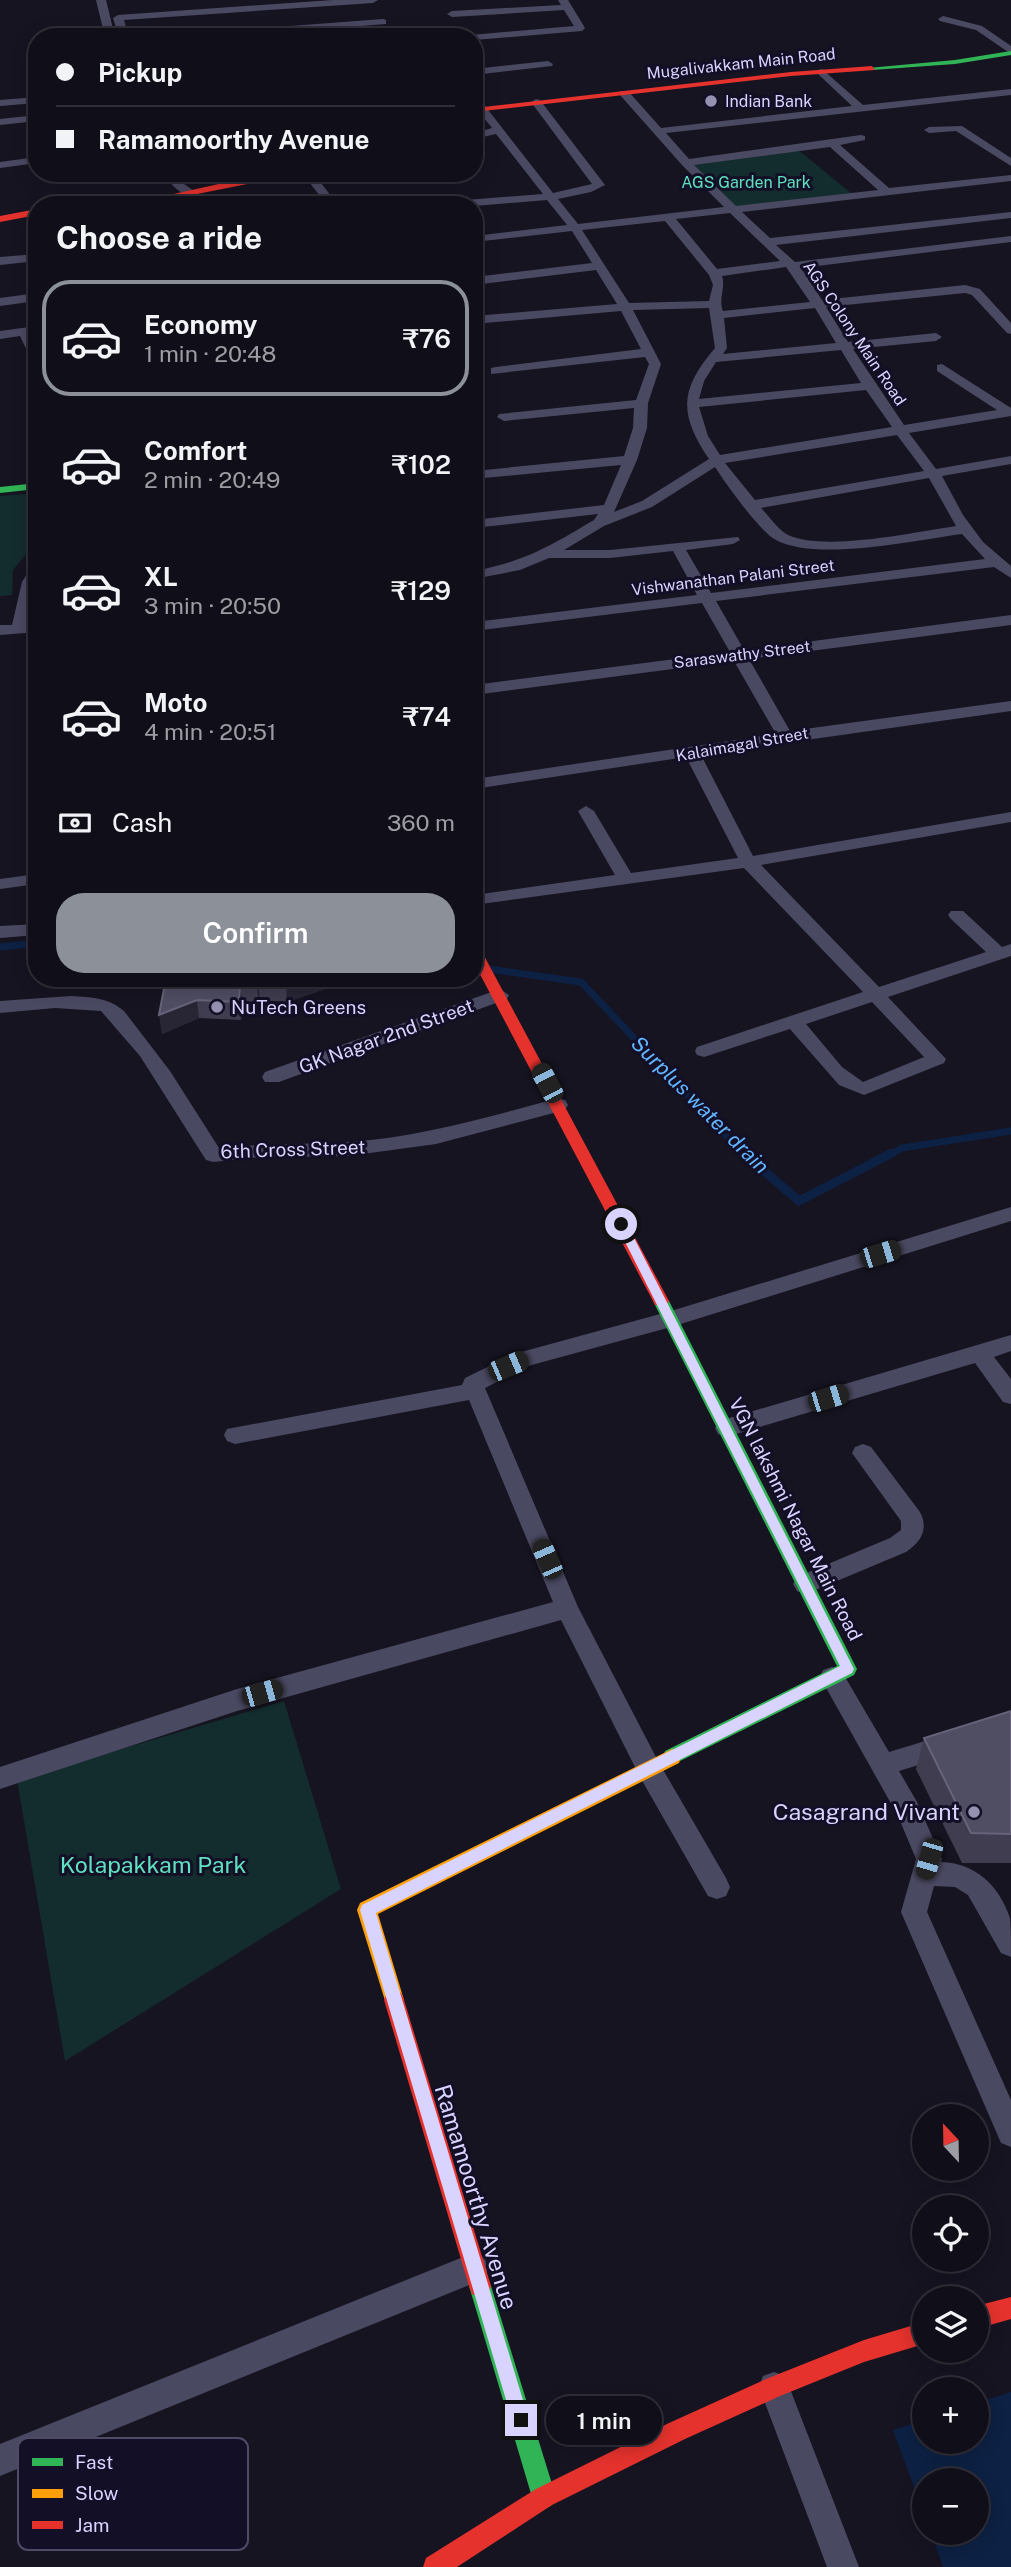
<!DOCTYPE html>
<meta charset="utf-8">
<style>
body{margin:0;font-family:"Public Sans",sans-serif;background:#191822;color:#f1f3f6;height:100vh;display:flex;flex-direction:column;font-size:26px;white-space:nowrap}
*{box-sizing:border-box;margin:0}
p{font-size:23px;color:#9c9ca2}
.icon{flex:none;width:38px;height:38px;fill:none;stroke:currentColor;stroke-width:2;stroke-linecap:round;stroke-linejoin:round}
.map{position:relative;flex:1;overflow:hidden}
.side{position:absolute;left:28px;top:196px;width:455px;height:791px;display:flex;flex-direction:column;background:#100f19;border-radius:28px;box-shadow:0 4px 18px #0003,0 0 0 2px #302f38}
.side>*{flex:none}
.banner{position:absolute;left:28px;top:28px;width:455px;height:154px;border-radius:28px;box-shadow:0 4px 18px #0003,0 0 0 2px #302f38;display:grid;align-content:center;height:154px;padding:0 28px;background:#100f19}
.needle{width:46px;rotate:338deg}
.controls{position:absolute;left:912px;top:2104px;display:grid;gap:14px}
.controls a{display:grid;place-items:center;width:77px;height:77px;border-radius:50%;background:#100f19;box-shadow:0 4px 18px #0003,0 0 0 2px #302f38;font-size:35px}
.end{position:absolute;width:32px;height:32px;margin:-16px;border:9px solid #d9d4ff;background:#111;box-shadow:0 0 0 4px #111}
.from{border-radius:50%}
.bubble{position:absolute;height:49px;border-radius:24px;background:#100f19;box-shadow:0 4px 18px #0003,0 0 0 2px #302f38;font-size:23px;font-weight:600;line-height:49px;text-align:center}
.car{position:absolute;width:21px;height:42px;margin:-21px -10px;border-radius:9px;box-shadow:0 0 5px 2px #0007;background:linear-gradient(#222 24%,#8ab4d8 0 40%,#222 0 76%,#8ab4d8 0 86%,#222 0)}
.banner b{display:flex;align-items:center;gap:24px;height:66px;font-size:26px}
.banner b+b{border-top:2px solid #302f38}
.banner i{width:18px;height:18px;background:#f1f3f6}
ul{padding:0;list-style:none}
li{display:flex;align-items:center;gap:21px;height:116px;margin:0 14px 10px;padding:0 14px;border:4px solid transparent;border-radius:28px}
li div{flex:1}
li b{display:block;font-size:26px}
li em{font-style:normal;font-weight:600}
li.selected{border-color:#8c9099}
li>.icon{width:63px;height:63px;stroke-width:1.5}
h2{padding:0 28px;font-size:32px;line-height:84px}
.pay{display:flex;align-items:center;gap:18px;height:77px;padding:0 28px;font-size:26px}
.pay p{margin-inline-start:auto}
.primary-button{display:flex;gap:14px;margin-top:auto;padding:14px 28px}
.primary-button a{flex:1;height:80px;border-radius:28px;background:#8c9099;color:#fff;font-size:28px;font-weight:600;line-height:80px;text-align:center}
.map>svg:first-child{display:block}
.green{fill:#132c2d}
.water{fill:#0d2144}
.lines{fill:none;stroke-linecap:round;stroke-linejoin:round}
.stream-far1{stroke:#0d2144;stroke-width:7}
.stream{stroke:#0d2144;stroke-width:9}
.street{fill:#4a4962;fill-rule:evenodd}
.fast{fill:#30b455;fill-rule:evenodd}
.slow{fill:#ff9f0a;fill-rule:evenodd}
.jam{fill:#e5322d;fill-rule:evenodd}
.wall{fill:#403d50}
.shaded-wall{fill:#282635}
.building{fill:#504e63;stroke:#66637b;stroke-width:2}
.route{fill:#d9d4ff}
.poi-dot{fill:#9591b1;stroke:#130f26;stroke-width:2.5}
.labels{text-anchor:middle;stroke-width:6;stroke-linejoin:round;paint-order:stroke}
.far-street-label{font-size:16px;fill:#d9d4ff;stroke:#130f26}
.far-poi-label{font-size:16px;fill:#d9d4ff;stroke:#130f26;text-anchor:start}
.far-park-label{font-size:16px;fill:#5fe0c0;stroke:#130f26}
.poi-label{font-size:19px;fill:#d9d4ff;stroke:#130f26;text-anchor:start}
.street-label{font-size:19px;fill:#d9d4ff;stroke:#130f26}
.water-label{font-size:21px;font-style:italic;fill:#62b6ff;stroke:#130f26}
.near-poi-label{font-size:23px;fill:#d9d4ff;stroke:#130f26;text-anchor:end}
.near-park-label{font-size:23px;fill:#5fe0c0;stroke:#130f26}
.near-street-label{font-size:23px;fill:#d9d4ff;stroke:#130f26}
.key{fill:#130f26;stroke:#4e4a67;stroke-width:2}
.key-label{font-size:19px;fill:#d9d4ff}
</style>
<div class="map">
<svg width="1011" height="2567" viewBox="0 0 1011 2567">
<rect width="100%" height="100%" fill="#161421"/>
<path class="green" d="M 797,149 L 851,193 L 736,210 L 687,163 Z
M 37,493 L 37,541 L 13,570 L 12,595 L 0,596 L 0,496 Z
M 284,1701 L 341,1889 L 65,2061 L 17,1780 Z"/>
<path class="water" d="M 1011,2392 L 1011,2567 L 943,2567 L 931,2532 L 976,2532 L 976,2480 L 924,2480 L 924,2514 L 893,2430 L 924,2420 L 924,2441 L 976,2441 L 977,2403 Z"/>
<g class="lines">
<path class="stream-far1" d="M 0,947 L 37,943
M 488,969 L 581,982 L 745,1155
M 889,1155 L 902,1148 L 1011,1131"/>
<path class="stream" d="M 743,1153 L 799,1201 L 892,1153"/>
<path class="street" d="M 96,0 L 106,0 L 115,37 L 105,37 Z
M 333,0 L 378,0 L 373,3 L 124,20 L 129,37 L 119,37 L 113,18 L 118,15 Z
M 558,0 L 568,0 L 585,28 L 582,31 L 474,40 L 471,35 L 574,26 L 564,10 L 452,17 L 447,14 L 452,11 L 561,5 Z
M 943,16 L 982,26 L 1011,46 L 1011,54 L 976,30 L 940,21 L 938,19 Z
M 383,19 L 386,20 L 386,24 L 224,37 L 177,37 L 182,34 Z
M 548,61 L 553,64 L 552,66 L 474,75 L 474,69 Z
M 822,69 L 863,105 L 1011,89 L 1011,95 L 666,133 L 689,159 L 861,135 L 865,136 L 865,140 L 840,145 L 889,188 L 1011,175 L 1011,181 L 742,212 L 770,238 L 1011,212 L 1011,218 L 776,245 L 795,262 L 1011,236 L 1011,242 L 801,268 L 822,300 L 965,285 L 980,289 L 1011,323 L 1011,334 L 1007,333 L 972,295 L 965,293 L 826,307 L 848,342 L 936,333 L 942,337 L 936,341 L 853,349 L 904,425 L 997,410 L 937,371 L 937,365 L 942,364 L 1011,408 L 1011,416 L 909,433 L 936,469 L 1011,456 L 1011,464 L 942,476 L 963,515 L 983,542 L 1011,566 L 1011,578 L 994,567 L 716,601 L 744,650 L 1011,615 L 1011,625 L 749,659 L 790,731 L 1011,701 L 1011,711 L 701,755 L 753,856 L 1011,812 L 1011,822 L 761,865 L 879,987 L 986,952 L 951,919 L 948,915 L 951,911 L 963,911 L 1002,947 L 1011,944 L 1011,956 L 888,997 L 946,1059 L 944,1063 L 864,1095 L 839,1085 L 790,1029 L 704,1057 L 697,1055 L 695,1051 L 697,1047 L 863,992 L 744,868 L 474,905 L 474,895 L 615,875 L 578,811 L 586,806 L 594,811 L 631,873 L 738,858 L 686,757 L 474,789 L 474,779 L 776,734 L 734,661 L 474,695 L 474,685 L 730,652 L 702,603 L 474,631 L 474,622 L 697,595 L 673,551 L 610,558 L 549,558 L 520,570 L 474,579 L 474,571 C 526,561 550,546 594,520 L 598,514 L 474,528 L 474,520 L 604,505 L 621,465 L 474,479 L 474,471 L 624,456 L 633,428 L 634,408 L 504,421 L 497,417 L 499,414 L 636,400 L 649,364 L 645,357 L 491,374 L 491,368 L 496,367 L 641,349 L 621,311 L 474,324 L 474,316 L 617,304 L 596,270 L 474,285 L 474,277 L 592,263 L 572,231 L 474,242 L 474,236 L 567,225 L 547,200 L 474,206 L 435,205 L 440,202 L 543,194 L 496,134 L 474,139 L 474,133 L 492,128 L 476,108 L 481,105 L 485,106 L 553,193 L 592,184 L 531,102 L 536,99 L 540,100 L 605,185 L 591,192 L 558,199 L 578,224 L 724,207 L 682,165 L 620,95 L 620,91 L 628,91 L 661,128 L 852,106 L 818,74 L 818,70 ZM 830,147 L 878,190 L 736,206 L 694,165 ZM 730,213 L 780,261 L 717,269 L 676,219 ZM 665,221 L 709,275 L 713,285 L 709,301 L 629,303 L 582,230 ZM 786,267 L 810,302 L 723,311 C 718,299 726,288 722,276 ZM 709,308 L 715,348 C 680,389 678,413 709,459 L 642,501 L 614,512 L 637,460 L 647,428 L 648,403 L 661,364 L 633,310 ZM 815,308 L 836,343 L 723,354 L 727,348 L 724,318 ZM 841,350 L 861,383 L 699,399 L 704,381 L 716,362 ZM 866,390 L 892,427 L 720,455 L 708,436 L 699,407 ZM 897,435 L 924,471 L 755,500 L 725,463 ZM 715,467 C 726,484 760,532 776,540 C 817,562 916,540 962,534 L 985,559 L 711,593 L 686,550 L 733,544 L 740,540 L 738,537 L 610,550 L 564,550 L 604,526 L 652,507 ZM 929,478 L 956,526 C 915,532 825,552 788,535 C 778,530 769,516 761,508 ZM 872,1002 L 924,1057 L 863,1082 L 842,1067 L 806,1024 Z
M 37,97 L 37,103 L 0,106 L 0,100 Z
M 37,115 L 37,121 L 0,125 L 0,119 Z
M 962,126 L 1011,158 L 1011,166 L 956,131 L 929,133 L 924,130 L 929,127 Z
M 37,157 L 37,163 L 0,168 L 0,162 Z
M 163,173 L 174,173 L 177,179 L 214,205 C 195,205 173,190 163,173 Z
M 302,173 L 313,173 L 316,177 L 328,173 L 345,173 L 321,183 L 338,205 L 327,205 Z
M 37,254 L 37,261 L 0,265 L 0,257 Z
M 37,293 L 37,301 L 0,306 L 0,298 Z
M 37,326 L 37,334 L 31,334 L 37,345 L 37,363 L 31,359 L 20,336 L 0,339 L 0,331 Z
M 37,565 L 37,582 L 27,623 L 37,622 L 37,632 L 0,635 L 0,625 L 12,625 L 22,582 L 32,566 Z
M 37,874 L 37,884 L 0,889 L 0,879 Z
M 37,924 L 37,935 L 0,938 L 0,926 Z
M 500,989 L 509,995 L 507,999 L 279,1082 L 265,1082 L 262,1077 L 265,1072 Z
M 71,996 C 91,997 109,998 124,1011 L 170,1071 L 219,1148 C 262,1143 305,1145 348,1142 C 420,1137 489,1117 558,1098 L 565,1100 L 568,1105 L 565,1110 L 436,1144 L 348,1156 L 262,1157 L 213,1162 L 206,1160 L 140,1056 L 101,1011 L 55,1008 L 0,1013 L 0,1001 Z
M 1011,1207 L 1011,1221 L 671,1327 L 528,1366 L 485,1388 L 578,1607 L 658,1761 L 726,1878 L 730,1887 L 726,1896 L 717,1899 L 708,1896 L 640,1777 L 561,1620 L 237,1711 L 0,1789 L 0,1767 L 237,1689 L 553,1602 L 469,1400 L 235,1444 L 227,1441 L 224,1435 L 227,1429 L 462,1385 L 465,1378 L 514,1354 L 671,1311 Z
M 1011,1335 L 1011,1351 L 994,1357 L 1011,1379 L 1011,1404 L 1003,1402 L 975,1363 L 726,1437 L 718,1434 L 715,1428 L 718,1422 L 726,1419 Z
M 863,1444 L 871,1447 L 920,1512 C 929,1529 921,1542 906,1552 L 813,1591 L 805,1594 L 797,1591 L 793,1584 L 797,1577 L 890,1538 L 901,1530 L 901,1521 L 852,1453 L 855,1447 Z
M 832,1667 L 841,1670 L 889,1752 L 945,1735 L 954,1738 L 958,1746 L 954,1754 L 899,1771 L 917,1802 L 942,1859 L 941,1862 C 975,1863 999,1885 1010,1918 C 1011,1928 1011,1945 1011,1957 L 1001,1953 L 968,1895 L 955,1887 L 934,1886 L 927,1912 L 1011,2100 L 1011,2147 L 1001,2143 L 901,1912 L 916,1859 L 898,1816 L 820,1677 L 823,1670 Z
M 473,2253 L 484,2257 L 488,2268 L 484,2279 L 0,2476 L 0,2444 Z
M 774,2372 L 785,2376 L 859,2567 L 827,2567 L 759,2387 L 763,2376 Z"/>
<path class="fast" d="M 1011,51 L 1011,55 L 955,64 L 872,70 L 868,68 L 955,60 Z
M 37,483 L 37,489 L 0,493 L 0,487 Z
M 661,1295 L 669,1301 L 857,1669 L 854,1675 L 672,1765 L 665,1763 L 663,1757 L 665,1751 L 837,1666 L 653,1301 Z
M 480,2275 L 488,2278 L 491,2286 L 556,2497 L 552,2505 L 544,2509 L 536,2505 L 532,2497 L 469,2286 L 472,2278 Z"/>
<path class="slow" d="M 672,1749 L 679,1751 L 681,1757 L 679,1763 L 378,1914 L 404,2000 L 401,2007 L 394,2010 L 387,2007 L 357,1910 L 360,1903 Z"/>
<path class="jam" d="M 872,66 L 875,70 L 791,76 L 474,112 L 474,108 L 791,72 Z
M 268,173 L 280,173 L 257,182 L 142,205 L 124,205 Z
M 37,209 L 37,215 L 0,222 L 0,216 Z
M 474,946 L 481,950 L 669,1301 L 667,1305 L 655,1305 L 653,1301 L 474,963 Z
M 394,1990 L 401,1993 L 404,2000 L 491,2286 L 488,2294 L 480,2297 L 472,2294 L 469,2286 L 384,2000 L 387,1993 Z
M 1011,2297 L 1011,2319 L 976,2329 L 976,2306 Z
M 924,2322 L 924,2344 L 864,2362 L 780,2396 L 685,2439 L 552,2505 L 457,2567 L 423,2567 L 426,2558 L 536,2489 L 669,2423 L 766,2379 L 864,2340 Z"/>
</g>
<path class="wall" d="M 166,978 L 329,978 L 328,988 L 287,1002 L 260,1000 L 259,1006 L 243,1005 L 241,1020 L 199,1018 L 162,1034 Z
M 1011,1711 L 1011,1863 L 962,1863 L 916,1769 L 924,1738 Z"/>
<path class="shaded-wall" d="M 301,978 L 329,978 L 328,988 L 287,1002 L 286,983 Z
M 258,982 L 260,1000 L 259,1006 L 257,987 Z
M 240,986 L 243,1005 L 241,1020 L 239,1002 Z
M 197,1000 L 199,1018 L 162,1034 L 159,1015 Z"/>
<path class="building" d="M 166,978 L 301,978 L 286,983 L 258,982 L 257,987 L 240,986 L 239,1002 L 197,1000 L 159,1015 Z
M 1011,1711 L 1011,1834 L 971,1833 L 924,1738 Z"/>
<path class="route" d="M 621,1220 L 627,1224 L 854,1669 L 852,1673 L 376,1913 L 529,2420 L 527,2426 L 521,2429 L 515,2426 L 512,2420 L 360,1910 L 362,1905 L 840,1666 L 616,1224 Z"/>
<g class="poi-dot">
<circle cx="711" cy="101" r="7"/>
<circle cx="217" cy="1007" r="7"/>
<circle cx="974" cy="1812" r="7"/>
</g>
<g class="labels">
<g class="far-street-label">
<text transform="translate(741 63) rotate(-6)" y="6">Mugalivakkam Main Road</text>
<text transform="translate(855 333) rotate(56)" y="6">AGS Colony Main Road</text>
<text transform="translate(733 577) rotate(-7)" y="6">Vishwanathan Palani Street</text>
<text transform="translate(742 654) rotate(-7)" y="6">Saraswathy Street</text>
<text transform="translate(742 744) rotate(-10)" y="6">Kalaimagal Street</text>
</g>
<g class="far-poi-label">
<text x="725" y="107">Indian Bank</text>
</g>
<g class="far-park-label">
<text x="746" y="188">AGS Garden Park</text>
</g>
<g class="poi-label">
<text x="231" y="1014">NuTech Greens</text>
</g>
<g class="street-label">
<text transform="translate(386 1036) rotate(-20)" y="7">GK Nagar 2nd Street</text>
<text transform="translate(293 1149) rotate(-2)" y="7">6th Cross Street</text>
<text transform="translate(796 1519) rotate(63)" y="7">VGN lakshmi Nagar Main Road</text>
</g>
<g class="water-label">
<text transform="translate(700 1105) rotate(45)" y="7">Surplus water drain</text>
</g>
<g class="near-poi-label">
<text x="960" y="1820">Casagrand Vivant</text>
</g>
<g class="near-park-label">
<text x="153" y="1873">Kolapakkam Park</text>
</g>
<g class="near-street-label">
<text transform="translate(476 2197) rotate(73)" y="8">Ramamoorthy Avenue</text>
</g>
</g>
<rect x="18" y="2438" width="230" height="112" rx="10" class="key"/>
<rect x="32" y="2458" width="31" height="8" fill="#30b455"/>
<rect x="32" y="2489" width="31" height="9" fill="#ff9f0a"/>
<rect x="32" y="2521" width="31" height="8" fill="#e5322d"/>
<g class="key-label">
<text x="75" y="2469">Fast</text>
<text x="75" y="2500">Slow</text>
<text x="75" y="2532">Jam</text>
</g>
</svg>
<div class="controls">
<a><svg class="needle" viewBox="-14 -14 28 28"><path d="M0-13l5 13h-10z" fill="#e53935"/><path d="M0 13l5-13h-10z" fill="#9c9ca2"/></svg></a>
<a><svg class="icon" aria-label="locate" viewBox="0 0 24 24"><circle cx="12" cy="12" r="6"/><path d="M12 2v4M12 18v4M2 12h4M18 12h4"/></svg></a>
<a><svg class="icon" aria-label="layers" viewBox="0 0 24 24"><path d="M12 4l9 5-9 5-9-5zM3 14l9 5 9-5"/></svg></a>
<a>+</a>
<a>−</a>
</div>
<i class="end from" style="left:621px;top:1224px"></i>
<i class="end" style="left:521px;top:2420px"></i>
<div class="bubble" style="left:546px;top:2396px;width:116px">1 min</div>
<i class="car" style="left:547px;top:1083px;rotate:332deg"></i>
<i class="car" style="left:880px;top:1254px;rotate:73deg"></i>
<i class="car" style="left:508px;top:1366px;rotate:67deg"></i>
<i class="car" style="left:828px;top:1398px;rotate:73deg"></i>
<i class="car" style="left:547px;top:1559px;rotate:336deg"></i>
<i class="car" style="left:262px;top:1693px;rotate:74deg"></i>
<i class="car" style="left:929px;top:1859px;rotate:196deg"></i>
<div class="banner">
<b><i class="from"></i>Pickup</b>
<b><i></i>Ramamoorthy Avenue</b>
</div>
<section class="side">
<h2>Choose a ride</h2>
<ul>
<li class="selected"><svg class="icon" aria-label="car" viewBox="0 0 24 24"><path d="M5 17H2v-5l4-1 3-4h7l3 4 3 1v5h-3M9 17h6M6 11h13"/><circle cx="7" cy="17" r="2"/><circle cx="17" cy="17" r="2"/></svg><div><b>Economy</b><p>1 min · 20:48</p></div><em>₹76</em></li>
<li><svg class="icon" aria-label="car" viewBox="0 0 24 24"><path d="M5 17H2v-5l4-1 3-4h7l3 4 3 1v5h-3M9 17h6M6 11h13"/><circle cx="7" cy="17" r="2"/><circle cx="17" cy="17" r="2"/></svg><div><b>Comfort</b><p>2 min · 20:49</p></div><em>₹102</em></li>
<li><svg class="icon" aria-label="car" viewBox="0 0 24 24"><path d="M5 17H2v-5l4-1 3-4h7l3 4 3 1v5h-3M9 17h6M6 11h13"/><circle cx="7" cy="17" r="2"/><circle cx="17" cy="17" r="2"/></svg><div><b>XL</b><p>3 min · 20:50</p></div><em>₹129</em></li>
<li><svg class="icon" aria-label="car" viewBox="0 0 24 24"><path d="M5 17H2v-5l4-1 3-4h7l3 4 3 1v5h-3M9 17h6M6 11h13"/><circle cx="7" cy="17" r="2"/><circle cx="17" cy="17" r="2"/></svg><div><b>Moto</b><p>4 min · 20:51</p></div><em>₹74</em></li>
</ul>
<div class="pay"><svg class="icon" aria-label="cash" viewBox="0 0 24 24"><path d="M3 7h18v10H3z"/><circle cx="12" cy="12" r="2"/></svg>Cash<p>360 m</p></div>
<div class="primary-button"><a>Confirm</a></div>
</section>
</div>
